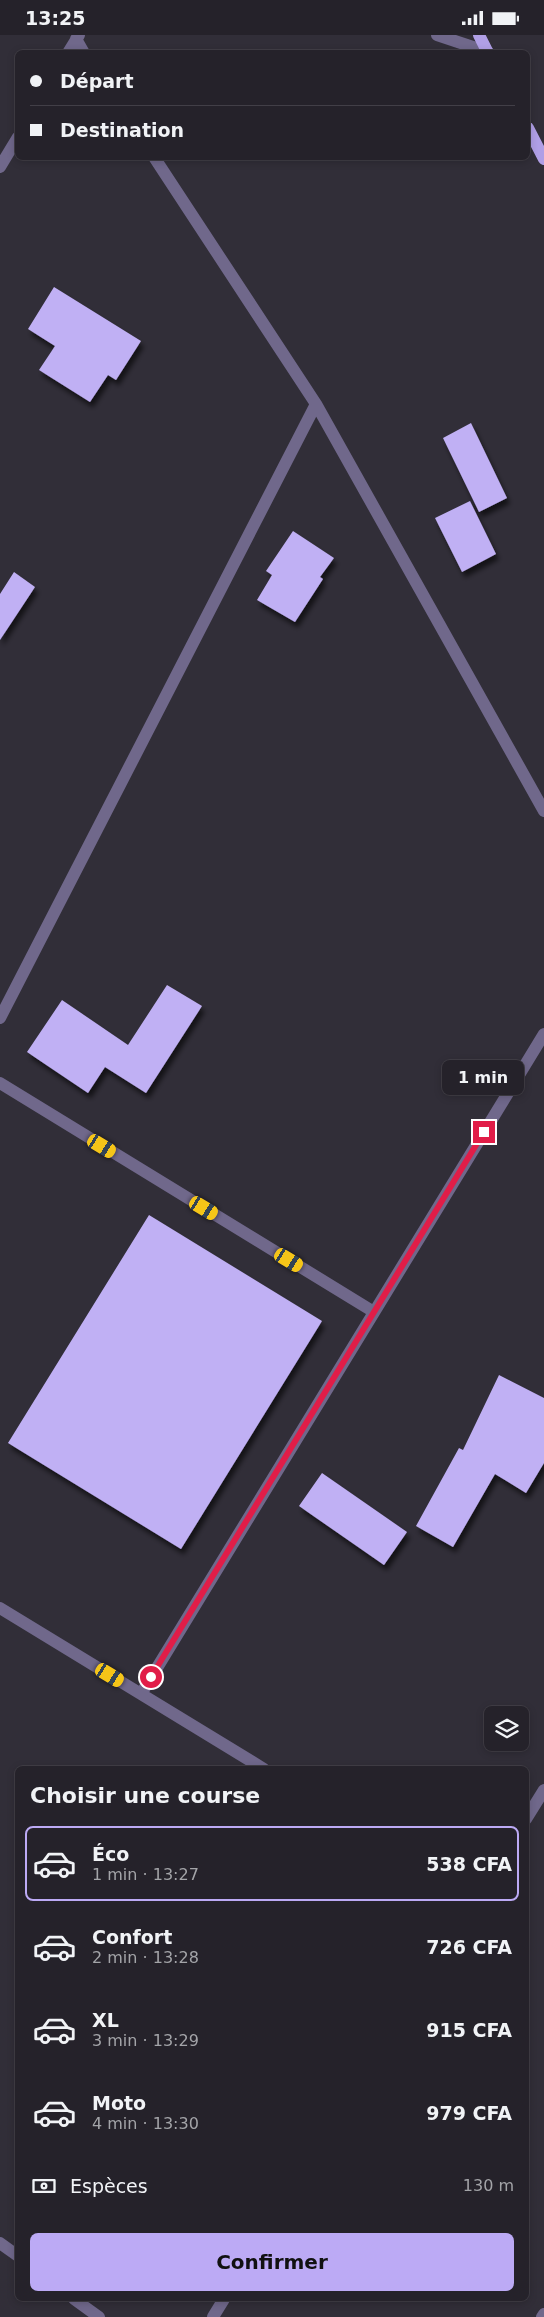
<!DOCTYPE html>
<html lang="fr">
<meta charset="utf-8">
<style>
body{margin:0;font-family:"DejaVu Sans",sans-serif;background:#312f36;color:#f1f3f6;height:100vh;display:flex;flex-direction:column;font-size:19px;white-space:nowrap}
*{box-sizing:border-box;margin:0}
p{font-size:16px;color:#a3a4a8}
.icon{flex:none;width:28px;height:28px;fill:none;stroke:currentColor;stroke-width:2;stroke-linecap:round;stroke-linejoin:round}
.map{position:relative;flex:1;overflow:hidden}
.panel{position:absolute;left:15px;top:1731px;width:514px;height:535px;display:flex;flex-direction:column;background:#25222a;border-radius:8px;box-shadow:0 2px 8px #0003,0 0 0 1px #423f47}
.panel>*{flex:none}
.hud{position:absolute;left:15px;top:15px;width:515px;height:110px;border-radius:8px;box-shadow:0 2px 8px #0003,0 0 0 1px #423f47;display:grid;align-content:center;height:110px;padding:0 15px;background:#25222a}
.tools{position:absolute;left:484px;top:1671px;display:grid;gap:10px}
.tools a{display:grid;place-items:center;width:45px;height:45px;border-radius:8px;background:#25222a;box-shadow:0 2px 8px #0003,0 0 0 1px #423f47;font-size:25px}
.end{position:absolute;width:22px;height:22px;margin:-11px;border:6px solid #e11d48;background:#fff;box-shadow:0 0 0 2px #fff}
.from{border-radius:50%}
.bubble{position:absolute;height:35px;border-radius:8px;background:#25222a;box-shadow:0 2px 8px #0003,0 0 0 1px #423f47;font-size:16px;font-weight:700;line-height:35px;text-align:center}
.car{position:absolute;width:15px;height:30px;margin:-15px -8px;border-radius:6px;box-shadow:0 0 4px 1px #0007;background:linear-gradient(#f5c518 24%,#345 0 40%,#f5c518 0 76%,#345 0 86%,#f5c518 0)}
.hud b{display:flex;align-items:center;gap:18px;height:48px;font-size:19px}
.hud b+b{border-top:1px solid #423f47}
.hud i{width:12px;height:12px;background:#f1f3f6}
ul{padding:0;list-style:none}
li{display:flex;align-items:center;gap:15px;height:75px;margin:0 10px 8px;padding:0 5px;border:2px solid transparent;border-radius:8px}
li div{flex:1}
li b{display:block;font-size:19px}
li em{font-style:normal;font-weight:700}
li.current{border-color:#bcaaf5}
li>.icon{width:45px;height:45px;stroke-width:1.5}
h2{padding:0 15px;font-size:22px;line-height:60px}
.pay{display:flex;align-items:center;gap:12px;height:55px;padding:0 15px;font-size:19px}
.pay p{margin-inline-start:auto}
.cta{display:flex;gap:10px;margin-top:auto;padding:10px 15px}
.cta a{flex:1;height:58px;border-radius:8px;background:#bcaaf5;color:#111;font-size:20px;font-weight:700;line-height:58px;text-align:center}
.status{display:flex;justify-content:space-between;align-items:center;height:35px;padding:0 25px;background:#25222a;direction:ltr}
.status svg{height:14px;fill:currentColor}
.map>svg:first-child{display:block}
.building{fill:#c0b0f4;filter:url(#shadow)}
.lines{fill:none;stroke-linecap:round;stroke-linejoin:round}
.service{stroke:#70688b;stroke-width:12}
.minor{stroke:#70688b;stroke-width:12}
.primary{stroke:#b09fe6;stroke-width:12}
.route{stroke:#e11d48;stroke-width:6}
</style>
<div class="status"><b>13:25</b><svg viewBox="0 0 49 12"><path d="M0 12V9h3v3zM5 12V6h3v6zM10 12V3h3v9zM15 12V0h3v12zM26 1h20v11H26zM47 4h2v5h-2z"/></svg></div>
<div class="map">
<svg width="544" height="2282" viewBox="0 0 544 2282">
<defs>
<filter id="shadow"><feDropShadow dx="3" dy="5.5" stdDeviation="2.5" flood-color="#0009"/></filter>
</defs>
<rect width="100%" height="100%" fill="#312e38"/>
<path class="building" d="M 54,252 L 141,306 L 116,345 L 108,340 L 90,367 L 39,335 L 55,311 L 28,294 Z
M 471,388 L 507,463 L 479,477 L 443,403 Z
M 470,466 L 496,519 L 462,537 L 435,483 Z
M 293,496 L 334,523 L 320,542 L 323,544 L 295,587 L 257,565 L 272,540 L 266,536 Z
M 14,537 L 35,552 L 0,605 L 0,559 Z
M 167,950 L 202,971 L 146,1058 L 105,1032 L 88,1058 L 27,1017 L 62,965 L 128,1010 Z
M 149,1180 L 322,1286 L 181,1514 L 8,1408 Z
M 499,1340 L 544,1363 L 544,1428 L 526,1458 L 495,1439 L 453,1512 L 416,1491 L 459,1413 L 463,1415 Z
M 322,1438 L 407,1497 L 384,1530 L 299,1471 Z"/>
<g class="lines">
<path class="service" d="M 437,0 L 488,17"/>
<path class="minor" d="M 76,4 L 84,18
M 68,18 L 79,0
M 154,122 L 316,369 L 544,776
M 0,132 L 18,102
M 0,983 L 316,369
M 0,1048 L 374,1277
M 0,1573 L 264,1734
M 141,1659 L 544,999
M 526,1784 L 544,1755
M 0,2208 L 18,2221
M 74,2264 L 99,2282
M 213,2282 L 224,2264
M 542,2282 L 544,2279"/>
<path class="primary" d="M 479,0 L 488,18
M 528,93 L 544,124"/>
</g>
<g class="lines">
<path class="route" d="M 151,1642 L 484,1097"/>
</g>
</svg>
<div class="tools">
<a><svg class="icon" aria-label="layers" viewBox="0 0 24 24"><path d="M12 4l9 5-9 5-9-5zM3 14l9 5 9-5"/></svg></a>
</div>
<i class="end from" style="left:151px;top:1642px"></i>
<i class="end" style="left:484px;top:1097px"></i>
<div class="bubble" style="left:442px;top:1025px;width:82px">1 min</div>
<i class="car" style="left:102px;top:1111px;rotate:121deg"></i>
<i class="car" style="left:204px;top:1173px;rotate:121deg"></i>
<i class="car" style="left:289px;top:1225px;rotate:121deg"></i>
<i class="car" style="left:110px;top:1640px;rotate:121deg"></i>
<div class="hud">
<b><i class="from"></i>Départ</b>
<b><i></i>Destination</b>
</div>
<section class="panel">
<h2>Choisir une course</h2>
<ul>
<li class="current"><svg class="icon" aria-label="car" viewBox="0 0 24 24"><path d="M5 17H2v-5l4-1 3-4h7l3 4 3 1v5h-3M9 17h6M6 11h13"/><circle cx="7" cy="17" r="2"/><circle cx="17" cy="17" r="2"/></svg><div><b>Éco</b><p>1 min · 13:27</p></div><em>538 CFA</em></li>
<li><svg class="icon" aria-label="car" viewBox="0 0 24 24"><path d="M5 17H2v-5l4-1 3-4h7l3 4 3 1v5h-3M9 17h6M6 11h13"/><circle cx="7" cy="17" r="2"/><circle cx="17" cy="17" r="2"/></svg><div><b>Confort</b><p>2 min · 13:28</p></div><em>726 CFA</em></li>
<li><svg class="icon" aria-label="car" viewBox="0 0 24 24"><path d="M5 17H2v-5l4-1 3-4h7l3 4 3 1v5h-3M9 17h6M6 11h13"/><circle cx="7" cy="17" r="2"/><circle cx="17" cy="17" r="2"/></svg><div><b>XL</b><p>3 min · 13:29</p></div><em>915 CFA</em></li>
<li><svg class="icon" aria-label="car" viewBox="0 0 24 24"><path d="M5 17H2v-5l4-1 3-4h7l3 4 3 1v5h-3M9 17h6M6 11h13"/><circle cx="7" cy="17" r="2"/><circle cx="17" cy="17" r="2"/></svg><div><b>Moto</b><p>4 min · 13:30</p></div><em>979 CFA</em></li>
</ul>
<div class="pay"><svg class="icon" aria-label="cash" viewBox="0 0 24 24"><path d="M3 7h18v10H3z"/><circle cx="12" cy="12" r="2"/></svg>Espèces<p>130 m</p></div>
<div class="cta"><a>Confirmer</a></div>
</section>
</div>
